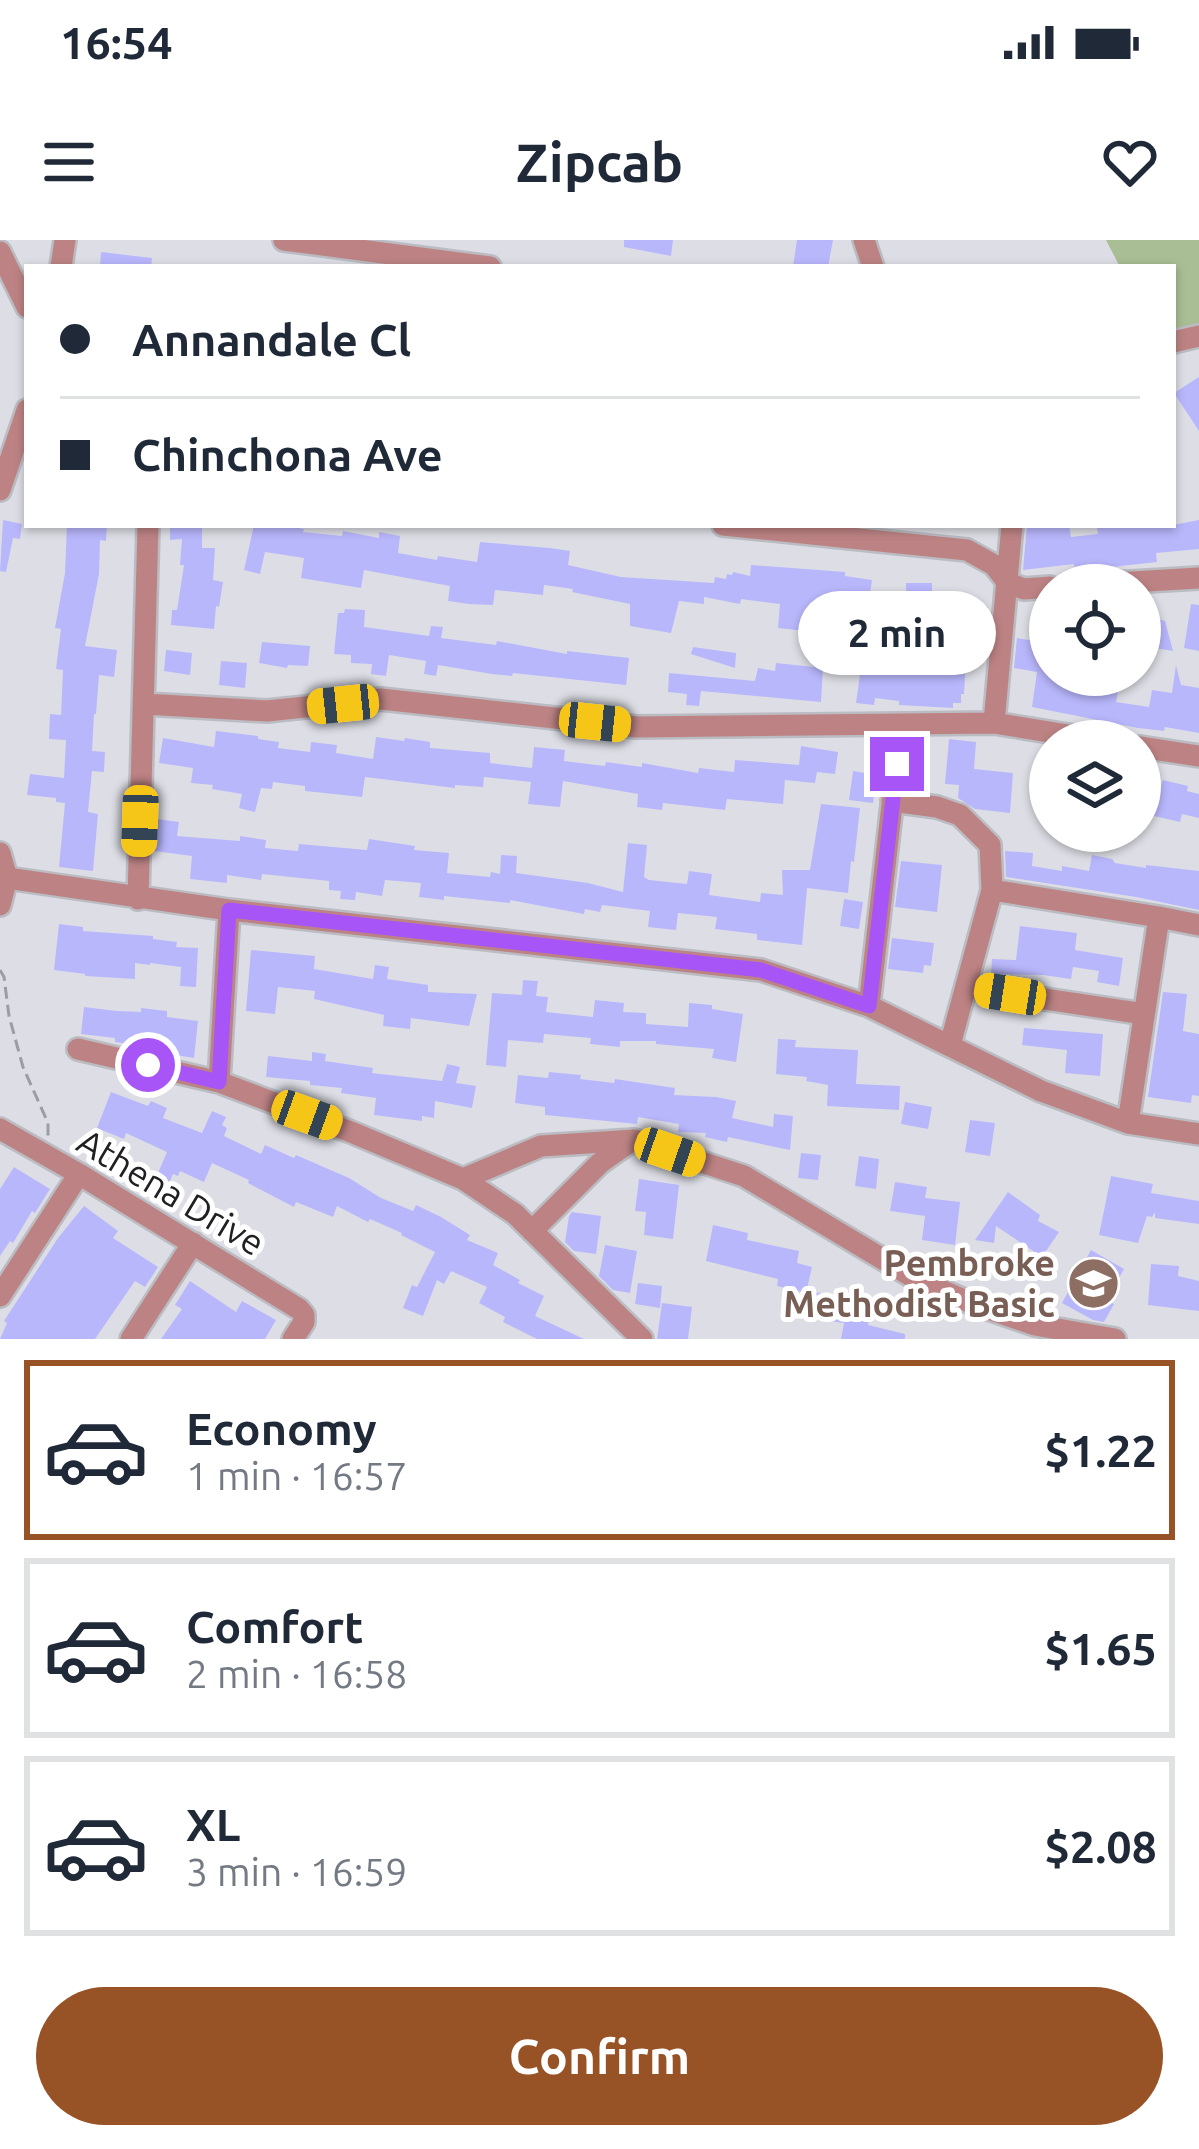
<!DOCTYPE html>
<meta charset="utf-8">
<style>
body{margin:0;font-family:Ubuntu,sans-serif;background:#f6f6f7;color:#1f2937;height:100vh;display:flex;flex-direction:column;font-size:45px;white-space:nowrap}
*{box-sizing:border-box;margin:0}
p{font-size:39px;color:#747a83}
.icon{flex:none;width:66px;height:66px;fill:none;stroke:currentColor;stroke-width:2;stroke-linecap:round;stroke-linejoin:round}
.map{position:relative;height:1099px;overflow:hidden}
.sheet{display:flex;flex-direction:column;background:#fff;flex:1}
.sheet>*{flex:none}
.guide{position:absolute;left:24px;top:24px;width:1152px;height:264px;border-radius:0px;box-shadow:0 3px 9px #0004;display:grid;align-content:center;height:264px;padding:0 36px;background:#fff}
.tools{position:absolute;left:1029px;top:324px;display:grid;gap:24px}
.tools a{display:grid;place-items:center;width:132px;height:132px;border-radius:50%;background:#fff;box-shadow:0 3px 9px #0004;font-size:60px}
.end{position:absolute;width:54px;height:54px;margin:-27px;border:15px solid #a855f7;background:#fff;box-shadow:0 0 0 6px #fff}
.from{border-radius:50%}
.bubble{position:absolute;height:84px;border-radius:42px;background:#fff;box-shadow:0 3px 9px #0004;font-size:39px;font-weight:700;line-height:84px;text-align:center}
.car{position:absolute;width:36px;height:72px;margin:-36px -18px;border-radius:15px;box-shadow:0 0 9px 3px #0007;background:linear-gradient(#f5c518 24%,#345 0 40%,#f5c518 0 76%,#345 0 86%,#f5c518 0)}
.guide b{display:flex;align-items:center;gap:42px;height:114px;font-size:45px}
.guide b+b{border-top:3px solid #e0e1e3}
.guide i{width:30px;height:30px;background:#1f2937}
ul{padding:21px 0 0;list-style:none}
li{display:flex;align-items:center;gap:36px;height:180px;margin:0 24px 18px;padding:0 12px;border:6px solid #e0e1e3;border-radius:0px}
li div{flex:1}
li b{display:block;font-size:45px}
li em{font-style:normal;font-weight:700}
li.on{border-color:#975226}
li>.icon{width:108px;height:108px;stroke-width:1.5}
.action{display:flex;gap:24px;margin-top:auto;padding:24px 36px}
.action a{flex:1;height:138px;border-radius:72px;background:#975226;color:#fff;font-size:48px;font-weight:700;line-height:138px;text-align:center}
.status{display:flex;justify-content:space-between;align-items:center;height:84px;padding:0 60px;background:#fff;direction:ltr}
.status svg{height:33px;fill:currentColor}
header{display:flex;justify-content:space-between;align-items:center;height:156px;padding:0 36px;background:#fff;font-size:54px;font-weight:700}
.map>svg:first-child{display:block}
.green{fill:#a9be94}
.building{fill:#b9b7fc}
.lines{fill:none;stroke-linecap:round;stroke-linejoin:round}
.minor-casing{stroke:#bbbcc2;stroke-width:26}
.path{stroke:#9c9da3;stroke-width:3;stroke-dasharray:12 6;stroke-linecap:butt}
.minor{stroke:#bd8384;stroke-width:21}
.route{stroke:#a855f7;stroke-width:15}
.labels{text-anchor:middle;stroke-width:10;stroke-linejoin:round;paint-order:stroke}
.street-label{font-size:36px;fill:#202023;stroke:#fff}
.education-label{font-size:36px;font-weight:bold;fill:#785e54;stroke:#fff;text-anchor:end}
</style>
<div class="status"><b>16:54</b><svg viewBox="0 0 49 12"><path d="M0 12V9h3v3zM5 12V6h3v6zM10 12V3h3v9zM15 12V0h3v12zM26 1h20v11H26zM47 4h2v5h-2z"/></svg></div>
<header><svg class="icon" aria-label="menu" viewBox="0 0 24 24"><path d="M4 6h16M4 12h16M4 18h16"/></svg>Zipcab<svg class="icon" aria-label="heart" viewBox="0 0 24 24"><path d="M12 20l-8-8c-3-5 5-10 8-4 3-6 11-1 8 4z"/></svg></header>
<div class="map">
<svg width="1199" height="1099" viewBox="0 0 1199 1099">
<rect width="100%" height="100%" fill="#dddee5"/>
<path class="green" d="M 1106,0 L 1199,0 L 1199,89 L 1173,96 L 1173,27 L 1120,27 Z"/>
<path class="building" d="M 624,0 L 673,0 L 671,16 L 624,7 Z
M 797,0 L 833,0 L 828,27 L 793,27 Z
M 101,12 L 152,18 L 151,27 L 100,27 Z
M 1199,137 L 1199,191 L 1174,153 Z
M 3,280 L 22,284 L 20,299 L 13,298 L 6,332 L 0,331 Z
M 1199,280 L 1199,309 L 1156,313 L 1157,322 L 1075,331 L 1074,324 L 1023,330 L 1027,285 L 1069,285 L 1071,297 L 1098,294 L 1097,288 L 1173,285 Z
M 67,285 L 107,285 L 106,301 L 100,300 L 99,334 L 85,406 L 117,410 L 114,437 L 99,435 L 96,474 L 94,474 L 92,511 L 105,512 L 104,532 L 92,531 L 88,572 L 98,574 L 93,631 L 59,627 L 65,563 L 56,562 L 56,558 L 27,555 L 30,534 L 64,538 L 66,500 L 49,499 L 50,474 L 61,475 L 63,430 L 56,429 L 61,389 L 55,388 L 65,333 Z
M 170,285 L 202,285 L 202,308 L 215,308 L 213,340 L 223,342 L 219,367 L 216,366 L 214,389 L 171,385 L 172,370 L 177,370 L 184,325 L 180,325 L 182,299 L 170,300 Z
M 254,285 L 281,285 L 304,289 L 303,292 L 342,296 L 343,291 L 379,298 L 379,292 L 400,296 L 398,313 L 437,320 L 438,316 L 477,322 L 480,302 L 550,308 L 570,311 L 568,325 L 621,337 L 714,343 L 715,337 L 726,339 L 727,334 L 732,335 L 733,332 L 750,336 L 751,325 L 845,332 L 845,336 L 872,340 L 866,381 L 842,377 L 843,373 L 808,369 L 806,391 L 778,388 L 780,364 L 741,359 L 740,364 L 704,357 L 704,364 L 679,361 L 671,393 L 630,386 L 630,364 L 572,352 L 573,349 L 544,345 L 543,355 L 495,350 L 493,365 L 469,364 L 448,361 L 450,346 L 364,330 L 361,348 L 301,338 L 304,318 L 265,312 L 260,334 L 244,330 Z
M 906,343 L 932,343 L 932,356 L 980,361 L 977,384 L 961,383 L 956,418 L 966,419 L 964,454 L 961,454 L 961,463 L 953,463 L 953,468 L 899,465 L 899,461 L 875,458 L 874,465 L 856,463 L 863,413 L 878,415 L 878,420 L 911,422 L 918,373 L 906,373 Z
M 1191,364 L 1199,365 L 1199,411 L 1184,408 Z
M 345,369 L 365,370 L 364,387 L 429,396 L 431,386 L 443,387 L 441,398 L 496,405 L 497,401 L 567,414 L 567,411 L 629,418 L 626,445 L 513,433 L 512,436 L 492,434 L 438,425 L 436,436 L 424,434 L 426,421 L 389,415 L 386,436 L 371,434 L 372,424 L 351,423 L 351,415 L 334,414 L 338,373 L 344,373 Z
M 1149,377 L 1165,381 L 1173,411 L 1143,406 Z
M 1050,382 L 1050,435 L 1057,435 L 1057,441 L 1118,451 L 1116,462 L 1149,467 L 1152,450 L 1172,453 L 1176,425 L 1181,445 L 1199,448 L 1199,493 L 1165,487 L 1164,491 L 1138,488 L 1032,467 L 1037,432 L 1014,428 L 1017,398 L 1034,401 L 1035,386 Z
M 262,402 L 310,406 L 308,426 L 288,425 L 287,428 L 259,423 Z
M 693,407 L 736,413 L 735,428 L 691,414 Z
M 166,410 L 192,413 L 190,435 L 164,431 Z
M 221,421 L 247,423 L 245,448 L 219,445 Z
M 776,423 L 823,428 L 821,462 L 701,451 L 699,466 L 686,465 L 687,454 L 668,452 L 669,433 L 755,441 L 758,428 L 775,431 Z
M 216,491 L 258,496 L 258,499 L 279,502 L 278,508 L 310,512 L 311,502 L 337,505 L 336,513 L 373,519 L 376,497 L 404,501 L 405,498 L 430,502 L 430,508 L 490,513 L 490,523 L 532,528 L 534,507 L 565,510 L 564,521 L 605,526 L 606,522 L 642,527 L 642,523 L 698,533 L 699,528 L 734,532 L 735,520 L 799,525 L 801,506 L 838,512 L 835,534 L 817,532 L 815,543 L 785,540 L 783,564 L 727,559 L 725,570 L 663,563 L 662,570 L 637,567 L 638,554 L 563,541 L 560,567 L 528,564 L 531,542 L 484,537 L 483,547 L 455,545 L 455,548 L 365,537 L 362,557 L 305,551 L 305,546 L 273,542 L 272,549 L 261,548 L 255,572 L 239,568 L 242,554 L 212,549 L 213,545 L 191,543 L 193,528 L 159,523 L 163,498 L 214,507 Z
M 949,499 L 976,502 L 974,529 L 1013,533 L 1010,573 L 975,569 L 958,558 L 959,545 L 945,544 Z
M 853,531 L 877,535 L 873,563 L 849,560 Z
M 1163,540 L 1188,546 L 1187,551 L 1199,554 L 1199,578 L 1182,574 L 1180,582 L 1154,576 L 1156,569 L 1140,565 L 1140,544 L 1160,549 Z
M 821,564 L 860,568 L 854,622 L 851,621 L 848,653 L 807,648 L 802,705 L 757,700 L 757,694 L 715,689 L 717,677 L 678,673 L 676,690 L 648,687 L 650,671 L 602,665 L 600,672 L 585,669 L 584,674 L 510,660 L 510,663 L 444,656 L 444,660 L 419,657 L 421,643 L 385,640 L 382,656 L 356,652 L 355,660 L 340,659 L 341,651 L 329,650 L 329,641 L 262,634 L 261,640 L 227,635 L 227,643 L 190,639 L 192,616 L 154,611 L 157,579 L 179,582 L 177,596 L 240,601 L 240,596 L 266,600 L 265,608 L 298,611 L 299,604 L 367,610 L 369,599 L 415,606 L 414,610 L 449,613 L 447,633 L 490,637 L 491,632 L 500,634 L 501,615 L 517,616 L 516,633 L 588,643 L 623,652 L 628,603 L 647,605 L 644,637 L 649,640 L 687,644 L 689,631 L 712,634 L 709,655 L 760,662 L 761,653 L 783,655 L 782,630 L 810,630 Z
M 1005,611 L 1033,613 L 1032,626 L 1062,631 L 1062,626 L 1089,631 L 1092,615 L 1112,619 L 1115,623 L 1146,628 L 1146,625 L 1199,631 L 1199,670 L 1136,657 L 1006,637 Z
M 901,621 L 942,625 L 937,672 L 895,667 Z
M 844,659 L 863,662 L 859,689 L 840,686 Z
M 59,684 L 83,687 L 83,691 L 153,696 L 153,699 L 177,702 L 176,707 L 198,708 L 196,747 L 180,746 L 181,727 L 150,723 L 150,725 L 135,723 L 135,739 L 85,736 L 85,734 L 54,730 Z
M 1020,686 L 1077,693 L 1075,710 L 1123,718 L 1119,746 L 1097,742 L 1099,731 L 1073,727 L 1071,739 L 1043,735 L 991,734 L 992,719 L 1016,720 Z
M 892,698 L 934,703 L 931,726 L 924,725 L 923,733 L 888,729 Z
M 251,710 L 315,716 L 314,729 L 373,739 L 375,725 L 389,727 L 387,739 L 428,745 L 428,752 L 477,754 L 469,786 L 411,778 L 410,789 L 383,786 L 384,775 L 314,759 L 315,751 L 278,747 L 275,774 L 246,771 Z
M 523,740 L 538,741 L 536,756 L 548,757 L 546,772 L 593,777 L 595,760 L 624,763 L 623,772 L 646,773 L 646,784 L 688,787 L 689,763 L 712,765 L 712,769 L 743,774 L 736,822 L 712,818 L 714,809 L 656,804 L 656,801 L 620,801 L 620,807 L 590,804 L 591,798 L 544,794 L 543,803 L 508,800 L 506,827 L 486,825 L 492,753 L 522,755 Z
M 1163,752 L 1187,754 L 1183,791 L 1199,794 L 1199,856 L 1192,855 L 1191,863 L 1148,857 Z
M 84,767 L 117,771 L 141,772 L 141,768 L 167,771 L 167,777 L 198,781 L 194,818 L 169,814 L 169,810 L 115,802 L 115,798 L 81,794 Z
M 1024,788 L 1103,794 L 1100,836 L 1065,833 L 1067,810 L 1022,805 Z
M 778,799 L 796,800 L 795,807 L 858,810 L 856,844 L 900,846 L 899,870 L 827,866 L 828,845 L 806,841 L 807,837 L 776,834 Z
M 312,812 L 326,814 L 325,821 L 373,828 L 372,833 L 442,841 L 447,824 L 460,827 L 456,843 L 476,846 L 472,868 L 435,861 L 434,878 L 422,876 L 422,881 L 374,875 L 376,858 L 341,853 L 342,848 L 310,845 L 310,841 L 266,837 L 268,816 L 312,821 Z
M 549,832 L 581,835 L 580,839 L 614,843 L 615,839 L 675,848 L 674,855 L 716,857 L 736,861 L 732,878 L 773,887 L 774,874 L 793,876 L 790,910 L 728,897 L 727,902 L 705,897 L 706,893 L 678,892 L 679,884 L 638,877 L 637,884 L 545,875 L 545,867 L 515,863 L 518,835 L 548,838 Z
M 111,852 L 148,866 L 151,861 L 167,868 L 163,878 L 202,893 L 212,871 L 226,877 L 222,885 L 227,888 L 224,896 L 261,914 L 265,905 L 294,918 L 296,915 L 349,938 L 381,958 L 413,971 L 416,965 L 441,977 L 470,995 L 467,1000 L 498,1013 L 493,1025 L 520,1040 L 518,1043 L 544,1056 L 535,1076 L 584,1099 L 537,1099 L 503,1082 L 505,1077 L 479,1063 L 487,1047 L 451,1031 L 444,1044 L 437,1040 L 423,1076 L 403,1068 L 412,1045 L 417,1047 L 435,1012 L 401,995 L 402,993 L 370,979 L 368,982 L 337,966 L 333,977 L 296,962 L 294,967 L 248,943 L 249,940 L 212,923 L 204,942 L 180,931 L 178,936 L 173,934 L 165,953 L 152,947 L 167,912 L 126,893 L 124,899 L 97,888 Z
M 905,862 L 932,867 L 928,889 L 901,884 Z
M 970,880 L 995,883 L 990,916 L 965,912 Z
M 801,913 L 821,915 L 818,940 L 798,938 Z
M 859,916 L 879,919 L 876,949 L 855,946 Z
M 14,927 L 50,949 L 35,973 L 32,971 L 13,1003 L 10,1001 L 0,1016 L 0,949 Z
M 1111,936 L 1153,944 L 1151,953 L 1199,961 L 1199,984 L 1155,978 L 1155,972 L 1152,977 L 1147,976 L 1138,1003 L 1099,995 Z
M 639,939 L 679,945 L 673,999 L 644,995 L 646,972 L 635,971 Z
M 895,942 L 927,947 L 925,958 L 960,962 L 955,1005 L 922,1000 L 925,976 L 890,971 Z
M 1008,952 L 1040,975 L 1038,981 L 1059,992 L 1042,1017 L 996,986 L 994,1003 L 975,1000 Z
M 84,966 L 118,991 L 113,998 L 158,1027 L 145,1047 L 135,1041 L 95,1099 L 0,1099 L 7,1083 L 4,1081 L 58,998 Z
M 572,972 L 601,976 L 596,1014 L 574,1011 L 565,1002 L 569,976 Z
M 713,985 L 748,993 L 747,1000 L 799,1011 L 797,1023 L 812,1027 L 806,1053 L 777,1046 L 778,1039 L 706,1021 Z
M 605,1005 L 637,1011 L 630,1053 L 613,1050 L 599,1036 Z
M 1091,1010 L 1124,1029 L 1107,1060 L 1114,1064 L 1104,1082 L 1093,1080 L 1062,1063 Z
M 1151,1024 L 1179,1026 L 1178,1036 L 1199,1041 L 1199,1071 L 1148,1065 Z
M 190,1041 L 236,1072 L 242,1061 L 276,1080 L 265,1099 L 161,1099 L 182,1069 L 175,1065 Z
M 638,1043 L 662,1046 L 660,1068 L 635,1064 Z
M 813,1052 L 873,1062 L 868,1085 L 905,1094 L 905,1099 L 841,1099 L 844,1083 L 809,1078 Z
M 662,1063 L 692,1067 L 688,1099 L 657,1099 Z"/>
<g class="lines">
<defs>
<path id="minor" d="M 284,0 L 490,27
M 864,0 L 873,27
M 0,12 L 27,67
M 61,27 L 65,0
M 1173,102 L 1199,96
M 0,250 L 27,170
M 723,285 L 967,310 L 994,325 L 1008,343 L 1024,349 L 1050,347
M 1080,345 L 1199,338
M 144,464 L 267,471 L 381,459 L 637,487 L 994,483 L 1105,501
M 994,483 L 1012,285
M 1140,507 L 1199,516
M 892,561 L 937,567 L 960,575 L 990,605 L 992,650 L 950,805
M 0,613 L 7,638 L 0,665
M 7,638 L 229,670 L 761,730 L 869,766 L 1041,851 L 1128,883 L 1199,894
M 992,650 L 1159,677
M 138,659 L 148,285
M 966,747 L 1144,774
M 869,766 L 901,486
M 78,809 L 219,842 L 351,892 L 463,939 L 515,974 L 642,1099
M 219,842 L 229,670
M 1128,883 L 1159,677 L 1199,685
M 0,889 L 79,934 L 299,1069 L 304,1075 L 304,1082 L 293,1099
M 463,939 L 541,906 L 634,900 L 744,936 L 916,1039 L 971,1063 L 1035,1085 L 1115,1099
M 532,991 L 600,923 L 633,900
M 0,1056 L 79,934
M 131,1099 L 193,1003"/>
</defs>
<use href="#minor" class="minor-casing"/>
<path class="path" d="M 0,730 L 4,737 L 9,776 L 23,827 L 48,883 L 48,896"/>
<use href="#minor" class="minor"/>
</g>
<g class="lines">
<path class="route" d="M 148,825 L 219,842 L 229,670 L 761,730 L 869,766 L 897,524"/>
</g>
<defs>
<symbol id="school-disc" viewBox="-11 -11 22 22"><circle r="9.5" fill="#8d6e63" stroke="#fff"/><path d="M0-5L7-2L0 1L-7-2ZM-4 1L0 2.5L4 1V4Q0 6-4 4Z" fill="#fff"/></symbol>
</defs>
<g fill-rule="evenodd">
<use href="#school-disc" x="1064" y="1014" width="59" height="59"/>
</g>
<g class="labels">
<g class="street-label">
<text transform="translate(171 952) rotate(31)" y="13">Athena Drive</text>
</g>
<g class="education-label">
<text x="1055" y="1036">Pembroke<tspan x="1055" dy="41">Methodist Basic</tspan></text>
</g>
</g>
</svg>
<div class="tools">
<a><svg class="icon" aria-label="locate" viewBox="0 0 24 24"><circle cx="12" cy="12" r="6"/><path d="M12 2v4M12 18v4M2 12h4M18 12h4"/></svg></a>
<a><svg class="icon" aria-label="layers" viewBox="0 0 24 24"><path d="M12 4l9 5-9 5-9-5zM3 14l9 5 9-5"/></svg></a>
</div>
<i class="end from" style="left:148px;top:825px"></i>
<i class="end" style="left:897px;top:524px"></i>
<div class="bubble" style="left:798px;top:351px;width:198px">2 min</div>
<i class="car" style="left:343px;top:464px;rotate:264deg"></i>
<i class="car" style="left:595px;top:482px;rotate:96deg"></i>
<i class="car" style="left:140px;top:581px;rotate:182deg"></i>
<i class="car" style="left:1010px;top:754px;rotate:279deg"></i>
<i class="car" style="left:307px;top:875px;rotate:110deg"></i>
<i class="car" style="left:670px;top:912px;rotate:109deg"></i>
<div class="guide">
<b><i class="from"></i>Annandale Cl</b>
<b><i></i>Chinchona Ave</b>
</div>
</div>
<section class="sheet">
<ul>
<li class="on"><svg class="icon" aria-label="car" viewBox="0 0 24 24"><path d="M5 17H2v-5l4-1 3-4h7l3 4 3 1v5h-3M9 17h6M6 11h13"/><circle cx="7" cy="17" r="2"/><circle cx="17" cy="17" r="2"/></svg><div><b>Economy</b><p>1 min · 16:57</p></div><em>$1.22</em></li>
<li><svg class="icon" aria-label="car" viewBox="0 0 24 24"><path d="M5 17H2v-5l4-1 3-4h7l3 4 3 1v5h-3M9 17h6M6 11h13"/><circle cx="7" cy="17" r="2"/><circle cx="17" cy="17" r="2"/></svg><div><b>Comfort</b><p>2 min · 16:58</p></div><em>$1.65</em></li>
<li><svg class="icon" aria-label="car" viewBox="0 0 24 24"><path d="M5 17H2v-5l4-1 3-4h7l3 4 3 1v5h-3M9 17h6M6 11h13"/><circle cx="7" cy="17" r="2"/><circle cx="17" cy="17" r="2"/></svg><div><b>XL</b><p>3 min · 16:59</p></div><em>$2.08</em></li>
</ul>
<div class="action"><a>Confirm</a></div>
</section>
